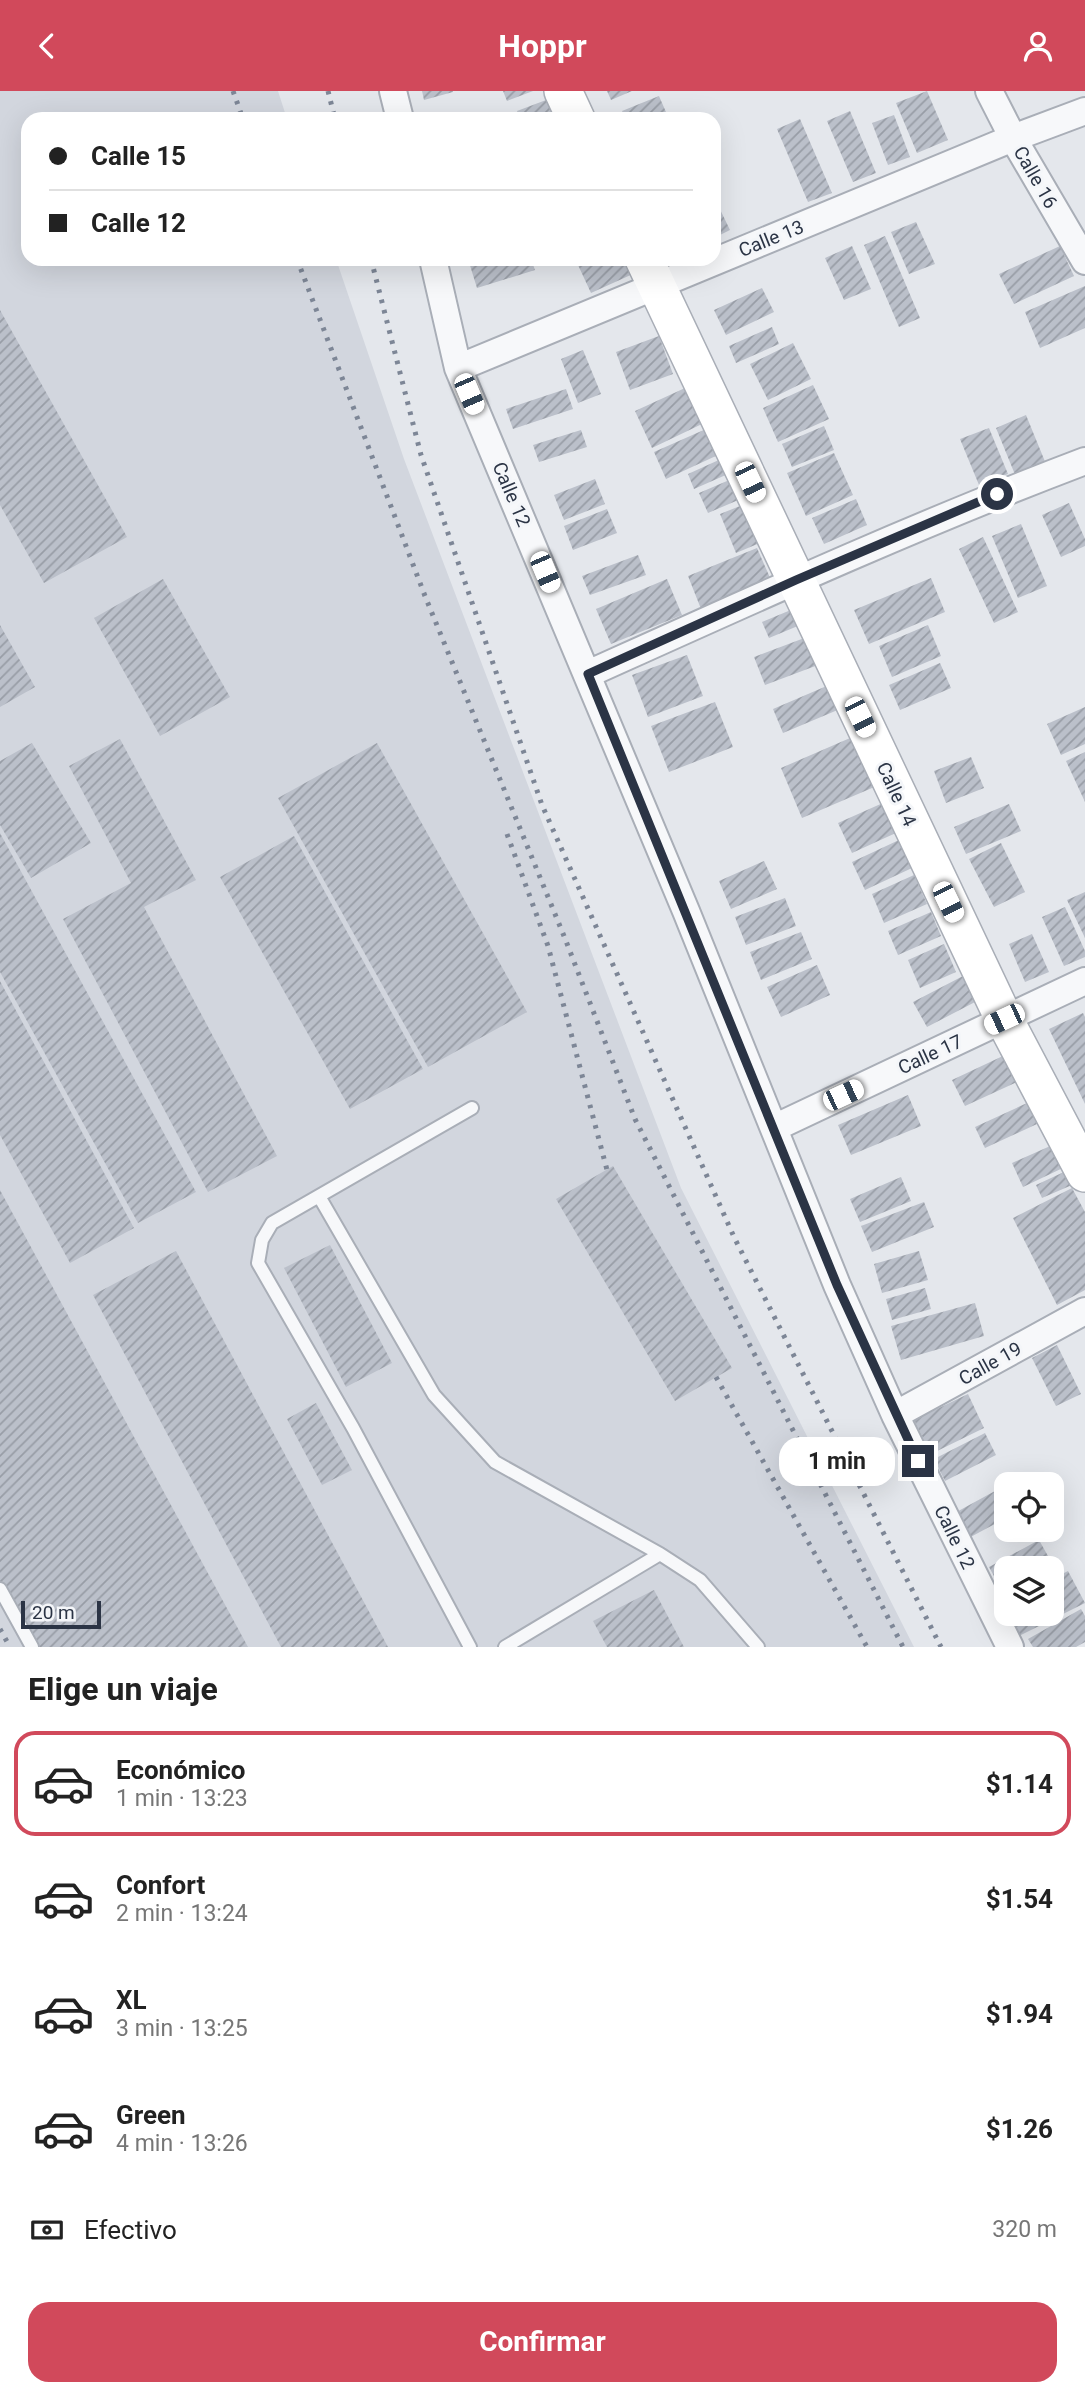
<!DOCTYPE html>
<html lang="es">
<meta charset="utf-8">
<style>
body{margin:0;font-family:Roboto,sans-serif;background:#f2f2f2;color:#222;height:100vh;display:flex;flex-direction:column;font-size:26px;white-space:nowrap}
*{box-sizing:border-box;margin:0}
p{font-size:23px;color:#767676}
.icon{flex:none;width:38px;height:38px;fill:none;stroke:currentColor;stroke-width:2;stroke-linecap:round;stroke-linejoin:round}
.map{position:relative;height:1556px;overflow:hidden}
.drawer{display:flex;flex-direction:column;background:#fff;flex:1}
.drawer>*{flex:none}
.hud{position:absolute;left:21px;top:21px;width:700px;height:154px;border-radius:21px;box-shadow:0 7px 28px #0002;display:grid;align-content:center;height:154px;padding:0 28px;background:#fff}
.buttons{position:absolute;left:994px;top:1381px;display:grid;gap:14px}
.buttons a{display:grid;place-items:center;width:70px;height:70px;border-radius:14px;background:#fff;box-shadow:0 7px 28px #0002;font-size:35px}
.scale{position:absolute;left:21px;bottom:18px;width:80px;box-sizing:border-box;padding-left:7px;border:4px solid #2b3445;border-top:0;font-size:19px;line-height:24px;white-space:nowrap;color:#2b3445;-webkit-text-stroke:5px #f4f6f9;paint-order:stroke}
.end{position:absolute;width:32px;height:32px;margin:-16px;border:9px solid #2b3445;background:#fff;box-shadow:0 0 0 4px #fff}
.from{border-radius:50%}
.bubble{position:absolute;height:49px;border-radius:21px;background:#fff;box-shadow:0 7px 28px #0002;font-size:23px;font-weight:700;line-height:49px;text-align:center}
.car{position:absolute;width:21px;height:42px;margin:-21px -10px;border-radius:9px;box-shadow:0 0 5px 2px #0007;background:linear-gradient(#fff 24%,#345 0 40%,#fff 0 76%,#345 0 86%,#fff 0)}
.hud b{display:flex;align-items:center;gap:24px;height:66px;font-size:26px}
.hud b+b{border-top:2px solid #e0e0e0}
.hud i{width:18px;height:18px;background:#222}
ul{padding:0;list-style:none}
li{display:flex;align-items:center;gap:21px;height:105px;margin:0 14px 10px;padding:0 14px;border:4px solid transparent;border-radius:21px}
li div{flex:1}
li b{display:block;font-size:26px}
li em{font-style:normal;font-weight:700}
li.active{border-color:#d1495b}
li>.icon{width:63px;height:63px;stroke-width:1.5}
h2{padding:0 28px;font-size:32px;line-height:84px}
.pay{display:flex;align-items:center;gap:18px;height:77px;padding:0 28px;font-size:26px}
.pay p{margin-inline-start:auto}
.primary-button{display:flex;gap:14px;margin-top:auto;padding:14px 28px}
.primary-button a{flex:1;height:80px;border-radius:21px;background:#d1495b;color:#fff;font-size:28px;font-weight:700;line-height:80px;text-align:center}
header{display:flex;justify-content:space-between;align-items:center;height:91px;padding:0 28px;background:#d1495b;color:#fff;font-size:32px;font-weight:700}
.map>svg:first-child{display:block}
.built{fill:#d2d6de}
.building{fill:url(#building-hatch)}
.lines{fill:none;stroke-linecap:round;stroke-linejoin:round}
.service-casing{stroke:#a9aeb7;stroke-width:16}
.minor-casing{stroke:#a9aeb7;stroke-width:30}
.secondary-casing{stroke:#a9aeb7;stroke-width:40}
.service{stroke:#f7f8fa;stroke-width:12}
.minor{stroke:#f7f8fa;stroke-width:26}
.secondary{stroke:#fff;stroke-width:37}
.rail{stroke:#7d8696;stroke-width:5;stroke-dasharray:3.5 7;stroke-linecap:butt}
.route{stroke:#2b3445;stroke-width:9}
.labels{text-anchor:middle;stroke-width:6;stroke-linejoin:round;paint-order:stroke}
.street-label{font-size:19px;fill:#2b3445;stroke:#f4f6f9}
</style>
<header><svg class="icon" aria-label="back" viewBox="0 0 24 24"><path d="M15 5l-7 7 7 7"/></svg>Hoppr<svg class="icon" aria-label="person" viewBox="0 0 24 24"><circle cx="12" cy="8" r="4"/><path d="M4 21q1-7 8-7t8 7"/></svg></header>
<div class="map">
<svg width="1085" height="1556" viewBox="0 0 1085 1556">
<defs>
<pattern id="building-hatch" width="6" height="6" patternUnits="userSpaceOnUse" patternTransform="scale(1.75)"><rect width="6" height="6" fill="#bbc0ca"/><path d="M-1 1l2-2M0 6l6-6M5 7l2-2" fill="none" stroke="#989da6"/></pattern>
</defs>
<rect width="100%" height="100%" fill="#e4e7ec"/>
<path class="built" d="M 0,0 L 278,0 L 287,28 L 28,28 L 28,168 L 336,168 L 404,368 L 681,1097 L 914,1556 L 0,1556 Z"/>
<path class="building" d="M 422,0 L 453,0 L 453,1 L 424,9 Z
M 503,0 L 533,0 L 507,10 Z
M 607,0 L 632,0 L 611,9 Z
M 927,0 L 948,49 L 917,62 L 896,12 Z
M 659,5 L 669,28 L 626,28 L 622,20 Z
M 554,6 L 562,28 L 520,28 L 517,20 Z
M 850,20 L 876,82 L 853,91 L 827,30 Z
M 894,24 L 910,66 L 888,74 L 872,32 Z
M 800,28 L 832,102 L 808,111 L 777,38 Z
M 714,106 L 730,139 L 714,147 Z
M 916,131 L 935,173 L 909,183 L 891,141 Z
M 885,145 L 920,227 L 899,236 L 864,154 Z
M 852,155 L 871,198 L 844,209 L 825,167 Z
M 1060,155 L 1074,185 L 1014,213 L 999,183 Z
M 468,168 L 531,168 L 535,179 L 477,197 Z
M 591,168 L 629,168 L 635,182 L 591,202 L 578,174 Z
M 1085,195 L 1085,237 L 1040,257 L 1025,221 Z
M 762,197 L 774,221 L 726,244 L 714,219 Z
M 0,219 L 127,446 L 44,492 L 0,414 Z
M 772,236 L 779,253 L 736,272 L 729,255 Z
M 659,245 L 673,283 L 630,299 L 616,261 Z
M 793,252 L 811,288 L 768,309 L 750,273 Z
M 583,259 L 601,303 L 578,312 L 561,268 Z
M 813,294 L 829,328 L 778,351 L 763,317 Z
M 685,297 L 702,333 L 652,357 L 635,320 Z
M 566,298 L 573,318 L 513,338 L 506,318 Z
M 1026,324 L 1046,373 L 1016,386 L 996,337 Z
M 824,335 L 834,359 L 792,376 L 782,353 Z
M 989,337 L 1008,383 L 979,394 L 960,348 Z
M 706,338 L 718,364 L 666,388 L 654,361 Z
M 581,339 L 587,356 L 539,371 L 533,354 Z
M 834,362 L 853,404 L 806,425 L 787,382 Z
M 721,368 L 728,383 L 694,398 L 688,383 Z
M 734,387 L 743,407 L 708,422 L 699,402 Z
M 595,388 L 605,413 L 564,429 L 554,404 Z
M 856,408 L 867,434 L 824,453 L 812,427 Z
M 750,411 L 767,449 L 736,462 L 720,423 Z
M 1069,412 L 1085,448 L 1085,455 L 1061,466 L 1042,424 Z
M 607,418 L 617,442 L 573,459 L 564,435 Z
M 1021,433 L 1047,495 L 1018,507 L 992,445 Z
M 983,446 L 1018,521 L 994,532 L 959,458 Z
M 757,457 L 771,489 L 701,518 L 688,485 Z
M 638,464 L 646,484 L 590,504 L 582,485 Z
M 931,487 L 945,521 L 869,553 L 854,519 Z
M 163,488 L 230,606 L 160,645 L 94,527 Z
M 667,488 L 682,524 L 611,553 L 596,518 Z
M 798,516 L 805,532 L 769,547 L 762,531 Z
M 0,534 L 35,596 L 0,616 Z
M 928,534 L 941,565 L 892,586 L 879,555 Z
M 807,546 L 818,574 L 765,594 L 754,566 Z
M 687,564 L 703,605 L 648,626 L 632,584 Z
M 940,572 L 951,597 L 900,619 L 889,594 Z
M 829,594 L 840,618 L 783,642 L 773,618 Z
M 715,611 L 733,656 L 669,681 L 651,635 Z
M 1085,616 L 1085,653 L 1061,664 L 1047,633 Z
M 857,644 L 879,694 L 802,727 L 781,677 Z
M 120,648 L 196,789 L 144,816 L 277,1065 L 208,1101 L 63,828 L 131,792 L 69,675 Z
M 32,652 L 91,752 L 31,787 L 0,734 L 0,670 Z
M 377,652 L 527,921 L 428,976 L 278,707 Z
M 1085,661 L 1085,711 L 1066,670 Z
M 971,666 L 984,697 L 946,712 L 934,680 Z
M 885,711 L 898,741 L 852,762 L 838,732 Z
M 1009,713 L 1021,740 L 966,763 L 954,736 Z
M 0,742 L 196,1101 L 138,1132 L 0,881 Z
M 294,745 L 423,978 L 350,1018 L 220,786 Z
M 899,749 L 912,777 L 865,799 L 852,771 Z
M 1001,752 L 1025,801 L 994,816 L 969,768 Z
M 764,770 L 777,798 L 731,818 L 719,790 Z
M 914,784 L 927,813 L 884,832 L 872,803 Z
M 1085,801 L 1085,847 L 1067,809 Z
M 785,807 L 796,835 L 746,854 L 735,826 Z
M 1065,816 L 1085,860 L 1085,866 L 1064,875 L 1042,826 Z
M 931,821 L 941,845 L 898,864 L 888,840 Z
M 801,841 L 812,868 L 761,889 L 750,861 Z
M 1032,843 L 1049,881 L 1025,891 L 1009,853 Z
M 944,853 L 956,881 L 920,897 L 908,869 Z
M 817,874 L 830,904 L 781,926 L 767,896 Z
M 963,885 L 977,910 L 927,936 L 913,911 Z
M 0,890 L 134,1137 L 70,1172 L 0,1044 Z
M 1083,922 L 1085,926 L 1085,1013 L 1049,938 Z
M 1005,964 L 1017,991 L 965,1015 L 952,989 Z
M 908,1004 L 921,1035 L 851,1064 L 838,1034 Z
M 1027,1012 L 1037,1033 L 985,1057 L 975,1036 Z
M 1057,1052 L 1067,1075 L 1023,1096 L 1012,1072 Z
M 613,1075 L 732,1277 L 675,1310 L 556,1108 Z
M 1066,1080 L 1072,1094 L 1042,1107 L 1036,1094 Z
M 901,1086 L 911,1110 L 860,1131 L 850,1108 Z
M 1072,1097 L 1085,1121 L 1085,1199 L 1057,1214 L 1013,1127 Z
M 0,1099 L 248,1556 L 34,1556 L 0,1493 Z
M 924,1111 L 934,1136 L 872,1161 L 861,1135 Z
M 330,1154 L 392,1272 L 346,1296 L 284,1177 Z
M 176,1160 L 388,1556 L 281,1556 L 93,1204 Z
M 919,1160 L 928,1189 L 882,1202 L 874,1173 Z
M 925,1197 L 931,1218 L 892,1229 L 886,1208 Z
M 975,1212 L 984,1245 L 901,1269 L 891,1235 Z
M 1057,1254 L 1081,1303 L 1056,1315 L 1032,1267 Z
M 968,1303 L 984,1337 L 931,1363 L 914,1329 Z
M 316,1312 L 352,1379 L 322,1394 L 287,1328 Z
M 985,1342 L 996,1364 L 945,1390 L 934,1368 Z
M 1026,1384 L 1031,1393 L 1009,1393 Z
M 1006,1394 L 1006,1427 L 965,1449 L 951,1424 Z
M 1039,1449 L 1057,1481 L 1052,1484 L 1052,1477 L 1006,1477 L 1006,1507 L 989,1476 Z
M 1068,1480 L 1085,1512 L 1017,1546 L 1001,1514 L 1006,1511 L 1006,1522 L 1052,1522 L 1052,1488 Z
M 654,1499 L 684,1556 L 607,1556 L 593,1530 Z
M 1081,1518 L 1085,1525 L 1085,1551 L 1076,1556 L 1033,1556 L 1028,1548 Z"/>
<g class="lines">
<defs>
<path id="service" d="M 320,1107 L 434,1304 L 495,1371 L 660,1463 L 700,1489 L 758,1556
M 0,1498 L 32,1556
M 470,1556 L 353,1337 L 258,1172 L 262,1149 L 272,1132 L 472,1017
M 505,1556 L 660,1463"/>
<path id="minor" d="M 393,0 L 400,28
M 989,0 L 1013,47 L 1085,170
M 433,168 L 458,277 L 686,820 L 837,1194 L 895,1324 L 1010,1556
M 458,277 L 1013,47 L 1085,20
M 588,583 C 752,509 916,434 1085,370
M 774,1037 L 1085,890
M 895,1324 L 1085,1220"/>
<path id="secondary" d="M 563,0 L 576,28
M 644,168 L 1004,928 L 1085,1082"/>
</defs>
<use href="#service" class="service-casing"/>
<use href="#minor" class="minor-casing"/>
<use href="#secondary" class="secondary-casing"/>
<use href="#service" class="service"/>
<use href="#minor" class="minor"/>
<use href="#secondary" class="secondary"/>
<path class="rail" d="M 233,0 L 243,28
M 328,0 L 335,28
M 297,168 L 425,505 L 564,845 L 635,1028 L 903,1556
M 371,168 L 421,364 L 542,714 L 734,1146 L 941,1556
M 507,743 L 548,855 L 607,1079
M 716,1286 L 867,1556
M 0,1538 L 10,1556"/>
</g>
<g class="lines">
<path class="route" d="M 918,1370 L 837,1194 L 588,583 L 796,489 L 997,403"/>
</g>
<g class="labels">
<g class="street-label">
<text transform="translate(1036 86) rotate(60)" y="7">Calle 16</text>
<text transform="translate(771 147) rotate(-22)" y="7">Calle 13</text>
<text transform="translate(512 403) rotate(67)" y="7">Calle 12</text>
<text transform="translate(897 703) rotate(65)" y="7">Calle 14</text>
<text transform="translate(930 963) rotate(-25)" y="7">Calle 17</text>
<text transform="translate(990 1272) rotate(-29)" y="7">Calle 19</text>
<text transform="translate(955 1446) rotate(64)" y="7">Calle 12</text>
</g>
</g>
</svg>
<div class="buttons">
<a><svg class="icon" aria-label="locate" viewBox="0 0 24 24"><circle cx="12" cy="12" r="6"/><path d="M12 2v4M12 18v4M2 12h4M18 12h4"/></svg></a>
<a><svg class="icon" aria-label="layers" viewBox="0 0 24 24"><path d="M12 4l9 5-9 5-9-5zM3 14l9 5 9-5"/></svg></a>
</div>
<div class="scale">20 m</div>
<i class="end from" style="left:997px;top:403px"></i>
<i class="end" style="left:918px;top:1370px"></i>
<div class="bubble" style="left:779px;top:1346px;width:116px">1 min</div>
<i class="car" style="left:469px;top:303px;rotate:157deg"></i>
<i class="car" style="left:750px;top:391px;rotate:155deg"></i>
<i class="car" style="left:545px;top:481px;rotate:157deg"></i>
<i class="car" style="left:860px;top:626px;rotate:154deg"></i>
<i class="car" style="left:948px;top:811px;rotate:154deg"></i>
<i class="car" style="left:1004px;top:928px;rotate:245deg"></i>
<i class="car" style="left:843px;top:1004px;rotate:65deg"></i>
<div class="hud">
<b><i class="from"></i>Calle 15</b>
<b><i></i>Calle 12</b>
</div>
</div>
<section class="drawer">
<h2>Elige un viaje</h2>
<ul>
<li class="active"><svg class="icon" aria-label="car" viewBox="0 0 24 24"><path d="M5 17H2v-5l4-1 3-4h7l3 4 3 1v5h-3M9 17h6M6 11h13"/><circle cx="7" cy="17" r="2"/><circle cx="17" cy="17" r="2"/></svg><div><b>Económico</b><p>1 min · 13:23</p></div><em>$1.14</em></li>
<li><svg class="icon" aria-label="car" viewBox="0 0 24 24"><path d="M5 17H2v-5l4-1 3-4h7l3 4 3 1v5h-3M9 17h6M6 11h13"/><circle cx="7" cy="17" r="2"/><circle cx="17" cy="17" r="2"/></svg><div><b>Confort</b><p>2 min · 13:24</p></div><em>$1.54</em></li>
<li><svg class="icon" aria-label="car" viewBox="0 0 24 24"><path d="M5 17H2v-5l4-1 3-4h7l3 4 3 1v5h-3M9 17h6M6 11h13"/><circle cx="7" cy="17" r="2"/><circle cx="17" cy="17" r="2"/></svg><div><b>XL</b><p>3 min · 13:25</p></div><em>$1.94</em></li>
<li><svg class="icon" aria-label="car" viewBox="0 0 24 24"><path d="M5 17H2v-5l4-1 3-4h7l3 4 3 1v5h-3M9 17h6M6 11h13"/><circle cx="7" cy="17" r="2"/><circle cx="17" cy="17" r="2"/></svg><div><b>Green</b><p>4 min · 13:26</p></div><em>$1.26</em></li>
</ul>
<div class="pay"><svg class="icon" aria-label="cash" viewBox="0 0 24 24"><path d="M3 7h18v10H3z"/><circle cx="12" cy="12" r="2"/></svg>Efectivo<p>320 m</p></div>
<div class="primary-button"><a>Confirmar</a></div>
</section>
